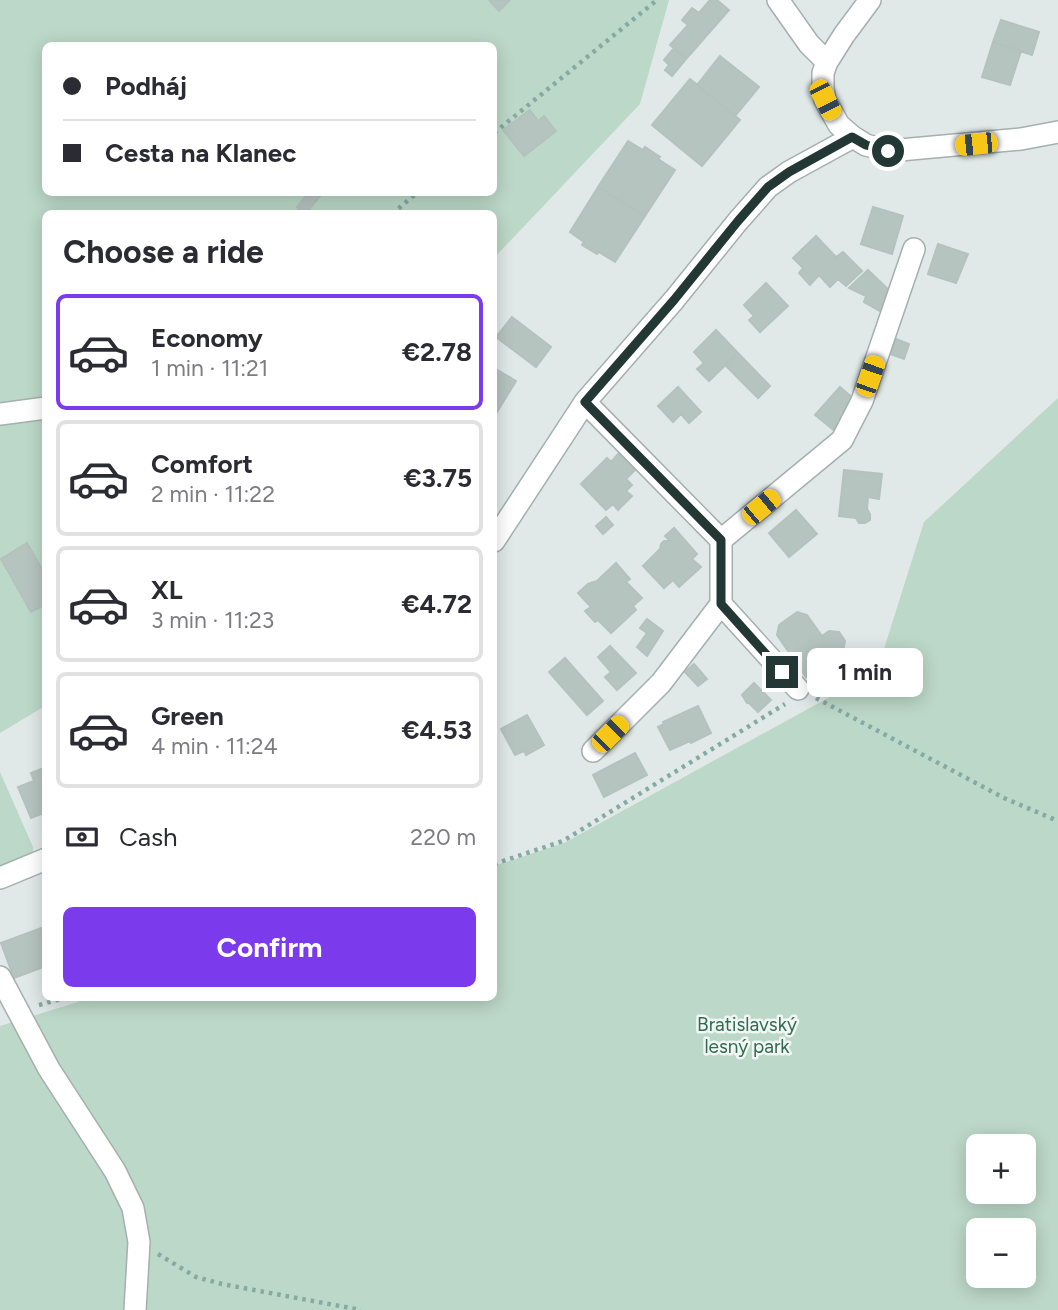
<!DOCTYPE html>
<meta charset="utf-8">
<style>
body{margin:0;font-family:Figtree,sans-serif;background:#f2f2f3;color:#2b2b33;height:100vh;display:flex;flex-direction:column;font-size:26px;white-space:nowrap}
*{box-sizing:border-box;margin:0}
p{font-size:23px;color:#7c7c81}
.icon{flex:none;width:38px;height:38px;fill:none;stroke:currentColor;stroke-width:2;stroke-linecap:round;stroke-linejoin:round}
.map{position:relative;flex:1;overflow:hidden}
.panel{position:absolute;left:42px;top:210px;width:455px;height:791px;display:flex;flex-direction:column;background:#fff;border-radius:10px;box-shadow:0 4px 18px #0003}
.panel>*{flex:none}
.hud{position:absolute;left:42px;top:42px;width:455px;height:154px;border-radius:10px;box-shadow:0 4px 18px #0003;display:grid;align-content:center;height:154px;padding:0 21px;background:#fff}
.tools{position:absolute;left:966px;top:1134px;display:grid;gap:14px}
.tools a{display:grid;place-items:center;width:70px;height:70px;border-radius:10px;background:#fff;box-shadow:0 4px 18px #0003;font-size:35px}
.end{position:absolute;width:32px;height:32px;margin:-16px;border:9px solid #233835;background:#fff;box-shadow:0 0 0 4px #fff}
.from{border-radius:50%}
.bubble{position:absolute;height:49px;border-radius:10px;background:#fff;box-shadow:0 4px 18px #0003;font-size:23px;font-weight:700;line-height:49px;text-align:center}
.car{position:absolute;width:21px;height:42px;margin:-21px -10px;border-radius:9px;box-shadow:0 0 5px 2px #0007;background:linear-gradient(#f5c518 24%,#345 0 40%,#f5c518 0 76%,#345 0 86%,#f5c518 0)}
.hud b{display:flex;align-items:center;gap:24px;height:66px;font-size:26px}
.hud b+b{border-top:2px solid #e1e1e2}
.hud i{width:18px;height:18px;background:#2b2b33}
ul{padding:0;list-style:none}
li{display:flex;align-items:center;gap:21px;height:116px;margin:0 14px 10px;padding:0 7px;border:4px solid #e1e1e2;border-radius:10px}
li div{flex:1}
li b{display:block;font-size:26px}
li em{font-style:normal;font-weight:700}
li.active{border-color:#7c3aed}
li>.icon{width:63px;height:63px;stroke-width:1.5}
h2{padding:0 21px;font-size:32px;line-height:84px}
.pay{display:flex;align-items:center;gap:18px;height:77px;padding:0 21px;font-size:26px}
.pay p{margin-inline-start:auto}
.primary-button{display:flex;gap:14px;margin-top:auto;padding:14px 21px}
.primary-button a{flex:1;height:80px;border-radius:10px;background:#7c3aed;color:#fff;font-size:28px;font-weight:700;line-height:80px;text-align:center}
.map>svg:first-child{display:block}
.green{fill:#bcd8c8;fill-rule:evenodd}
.building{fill:#b6c4c0;stroke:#b4c2be;stroke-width:2}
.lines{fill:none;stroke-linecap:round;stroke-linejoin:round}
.minor-casing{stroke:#a4b0ae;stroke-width:24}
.path{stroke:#85a9a3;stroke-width:4.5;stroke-dasharray:3.5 5;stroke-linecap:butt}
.minor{stroke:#fff;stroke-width:21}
.route{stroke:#233835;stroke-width:9}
.labels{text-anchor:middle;stroke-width:5;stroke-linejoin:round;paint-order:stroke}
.park-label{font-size:19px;fill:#326950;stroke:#f0f6f4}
</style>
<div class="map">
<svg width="1058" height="1310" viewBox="0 0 1058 1310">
<rect width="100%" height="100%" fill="#e0e9e7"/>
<path class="green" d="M 0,0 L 669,0 L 640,104 L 494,258 L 494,214 L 46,214 L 45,706 L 0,733 ZM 46,46 L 494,46 L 494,192 L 46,192 Z
M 1058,398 L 1058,1310 L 0,1310 L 0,1026 L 91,998 L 494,998 L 494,866 L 564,843 L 877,671 L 924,522 ZM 978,1146 L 1024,1146 L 1024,1192 L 978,1192 ZM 978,1230 L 1024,1230 L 1024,1276 L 978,1276 Z
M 0,772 L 33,847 L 32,866 L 0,878 Z"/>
<path class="building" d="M 489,0 L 510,0 L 499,11 Z
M 710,0 L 717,0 L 729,10 L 686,59 L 670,45 L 688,25 L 682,20 L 692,8 L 699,13 Z
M 1001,20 L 1039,32 L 1032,55 L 993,42 Z
M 993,42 L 1021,51 L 1010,85 L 982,77 Z
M 674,48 L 686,59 L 672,76 L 665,70 L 669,65 L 664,60 Z
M 720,56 L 759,87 L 735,116 L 697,85 Z
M 690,79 L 740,120 L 702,166 L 652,125 Z
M 530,110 L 538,121 L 544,116 L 556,131 L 524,156 L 503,130 Z
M 628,141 L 643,150 L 645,147 L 660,157 L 658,159 L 675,170 L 645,216 L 598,187 Z
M 598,187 L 645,216 L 615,262 L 599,252 L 597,254 L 582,245 L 584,242 L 570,232 Z
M 309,192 L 322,194 L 305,214 L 297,207 Z
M 873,207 L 903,216 L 892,254 L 861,244 Z
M 816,236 L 836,257 L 843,252 L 862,271 L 846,286 L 838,279 L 830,287 L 819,275 L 810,285 L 799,273 L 803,268 L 793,258 Z
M 938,244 L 968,254 L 956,283 L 928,274 Z
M 868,270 L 892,293 L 885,314 L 864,302 L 866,296 L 849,288 Z
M 766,283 L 788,306 L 760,332 L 749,320 L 754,316 L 744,305 Z
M 512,317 L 551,347 L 536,367 L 496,337 Z
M 716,330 L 738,353 L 709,381 L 697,369 L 704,363 L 694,352 Z
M 896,339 L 909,344 L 904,359 L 890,354 Z
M 738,353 L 770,386 L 758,398 L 725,365 Z
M 494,368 L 516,381 L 494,417 Z
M 678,387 L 701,412 L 689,423 L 681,414 L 673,422 L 658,406 Z
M 840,387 L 855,400 L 836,432 L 815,415 Z
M 619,453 L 635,470 L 626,479 L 632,485 L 626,491 L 632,496 L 618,510 L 613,504 L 606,510 L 581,484 L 607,458 L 611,462 Z
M 844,470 L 882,474 L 879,499 L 868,497 L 867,509 L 870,514 L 870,520 L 865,523 L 859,523 L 856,518 L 839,516 Z
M 796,510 L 817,534 L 789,557 L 769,533 Z
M 606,517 L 613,525 L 603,534 L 596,526 Z
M 674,528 L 697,554 L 692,559 L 701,567 L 679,587 L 673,580 L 664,588 L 643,566 L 660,549 L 661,544 L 664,541 L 670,541 L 665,536 Z
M 27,543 L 46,576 L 46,604 L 31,612 L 1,559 Z
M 616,563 L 630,579 L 626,582 L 642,598 L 633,606 L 636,610 L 611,633 L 598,620 L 595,622 L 585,611 L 591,607 L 578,593 L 588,584 L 597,581 Z
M 797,612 L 807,615 L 822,636 L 829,631 L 839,632 L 845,641 L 843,651 L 806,677 L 777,635 L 779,625 Z
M 647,619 L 663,631 L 647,656 L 637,647 L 647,633 L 640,628 Z
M 610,646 L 636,673 L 617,690 L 605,677 L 611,672 L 598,657 Z
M 565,658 L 603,701 L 587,715 L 549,672 Z
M 694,664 L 707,679 L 698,686 L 685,672 Z
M 754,683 L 771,700 L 758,712 L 748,702 L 747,703 L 742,695 Z
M 698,706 L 711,733 L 691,743 L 690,741 L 670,750 L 658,727 L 664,724 L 663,722 Z
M 527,715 L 544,745 L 526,755 L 524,751 L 515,755 L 501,729 Z
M 635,753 L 647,775 L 604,797 L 593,775 Z
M 46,767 L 46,812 L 31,818 L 18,787 L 34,781 L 31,773 Z
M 44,927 L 46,931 L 46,966 L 14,978 L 1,943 Z"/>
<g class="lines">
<defs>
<path id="minor" d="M 778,0 L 809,44 L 827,62
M 870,0 L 844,35 L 827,62 L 823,73 L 823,88 L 825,100 L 839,125 L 853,137 L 866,145 L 889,151 L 1021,139 L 1058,132
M 585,402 L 721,540 L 721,604 L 798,689
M 0,414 L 46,408
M 721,540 L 842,440 L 862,401 L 914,249
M 494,541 L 585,402 L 674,300 L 738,221 L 768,187 L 789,172 L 853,137
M 593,751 L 661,683 L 721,604
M 0,878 L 46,859
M 0,977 L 49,1069 L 115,1171 L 133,1208 L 139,1242 L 135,1310"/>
</defs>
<use href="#minor" class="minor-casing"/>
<path class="path" d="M 494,133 L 657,0
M 392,214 L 418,192
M 816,698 L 1004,798 L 1058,821
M 494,864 L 563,841 L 785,704
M 39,1005 L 64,998
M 158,1254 L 196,1277 L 222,1284 L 361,1310"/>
<use href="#minor" class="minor"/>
</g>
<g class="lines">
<path class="route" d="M 782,672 L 721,604 L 721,540 L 585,402 L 674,300 L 738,221 L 768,187 L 789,172 L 852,137 L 866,145 L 888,151"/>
</g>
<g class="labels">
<g class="park-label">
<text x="747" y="1031">Bratislavský<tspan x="747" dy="22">lesný park</tspan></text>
</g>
</g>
</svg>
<div class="tools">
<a>+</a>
<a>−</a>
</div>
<i class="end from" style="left:888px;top:151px"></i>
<i class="end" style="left:782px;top:672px"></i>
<div class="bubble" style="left:807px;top:648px;width:116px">1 min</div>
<i class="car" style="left:825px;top:100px;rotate:153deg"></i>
<i class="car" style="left:976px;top:144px;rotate:264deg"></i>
<i class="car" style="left:870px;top:376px;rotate:19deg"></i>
<i class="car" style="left:761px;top:507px;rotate:50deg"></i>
<i class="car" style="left:610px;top:734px;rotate:45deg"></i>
<div class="hud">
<b><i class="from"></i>Podháj</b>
<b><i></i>Cesta na Klanec</b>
</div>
<section class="panel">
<h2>Choose a ride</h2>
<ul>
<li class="active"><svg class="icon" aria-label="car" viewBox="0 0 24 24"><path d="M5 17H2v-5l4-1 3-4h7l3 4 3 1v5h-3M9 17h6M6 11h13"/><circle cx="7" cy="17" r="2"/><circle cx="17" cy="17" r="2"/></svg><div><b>Economy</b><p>1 min · 11:21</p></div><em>€2.78</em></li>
<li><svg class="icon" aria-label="car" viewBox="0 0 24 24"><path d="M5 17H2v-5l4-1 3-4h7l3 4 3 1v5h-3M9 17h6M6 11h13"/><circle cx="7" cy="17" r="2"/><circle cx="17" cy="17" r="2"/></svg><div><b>Comfort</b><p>2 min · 11:22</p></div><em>€3.75</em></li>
<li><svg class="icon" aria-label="car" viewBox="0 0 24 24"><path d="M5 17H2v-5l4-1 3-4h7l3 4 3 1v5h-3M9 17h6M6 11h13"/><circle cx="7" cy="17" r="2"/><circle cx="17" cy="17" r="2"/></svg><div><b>XL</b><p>3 min · 11:23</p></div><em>€4.72</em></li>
<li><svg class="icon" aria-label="car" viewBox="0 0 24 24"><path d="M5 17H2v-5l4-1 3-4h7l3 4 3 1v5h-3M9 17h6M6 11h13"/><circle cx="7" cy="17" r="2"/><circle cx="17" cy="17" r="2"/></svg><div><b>Green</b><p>4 min · 11:24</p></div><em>€4.53</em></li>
</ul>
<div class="pay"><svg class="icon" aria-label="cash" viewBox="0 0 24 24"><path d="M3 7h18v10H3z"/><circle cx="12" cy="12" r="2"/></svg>Cash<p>220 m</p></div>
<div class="primary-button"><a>Confirm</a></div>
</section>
</div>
